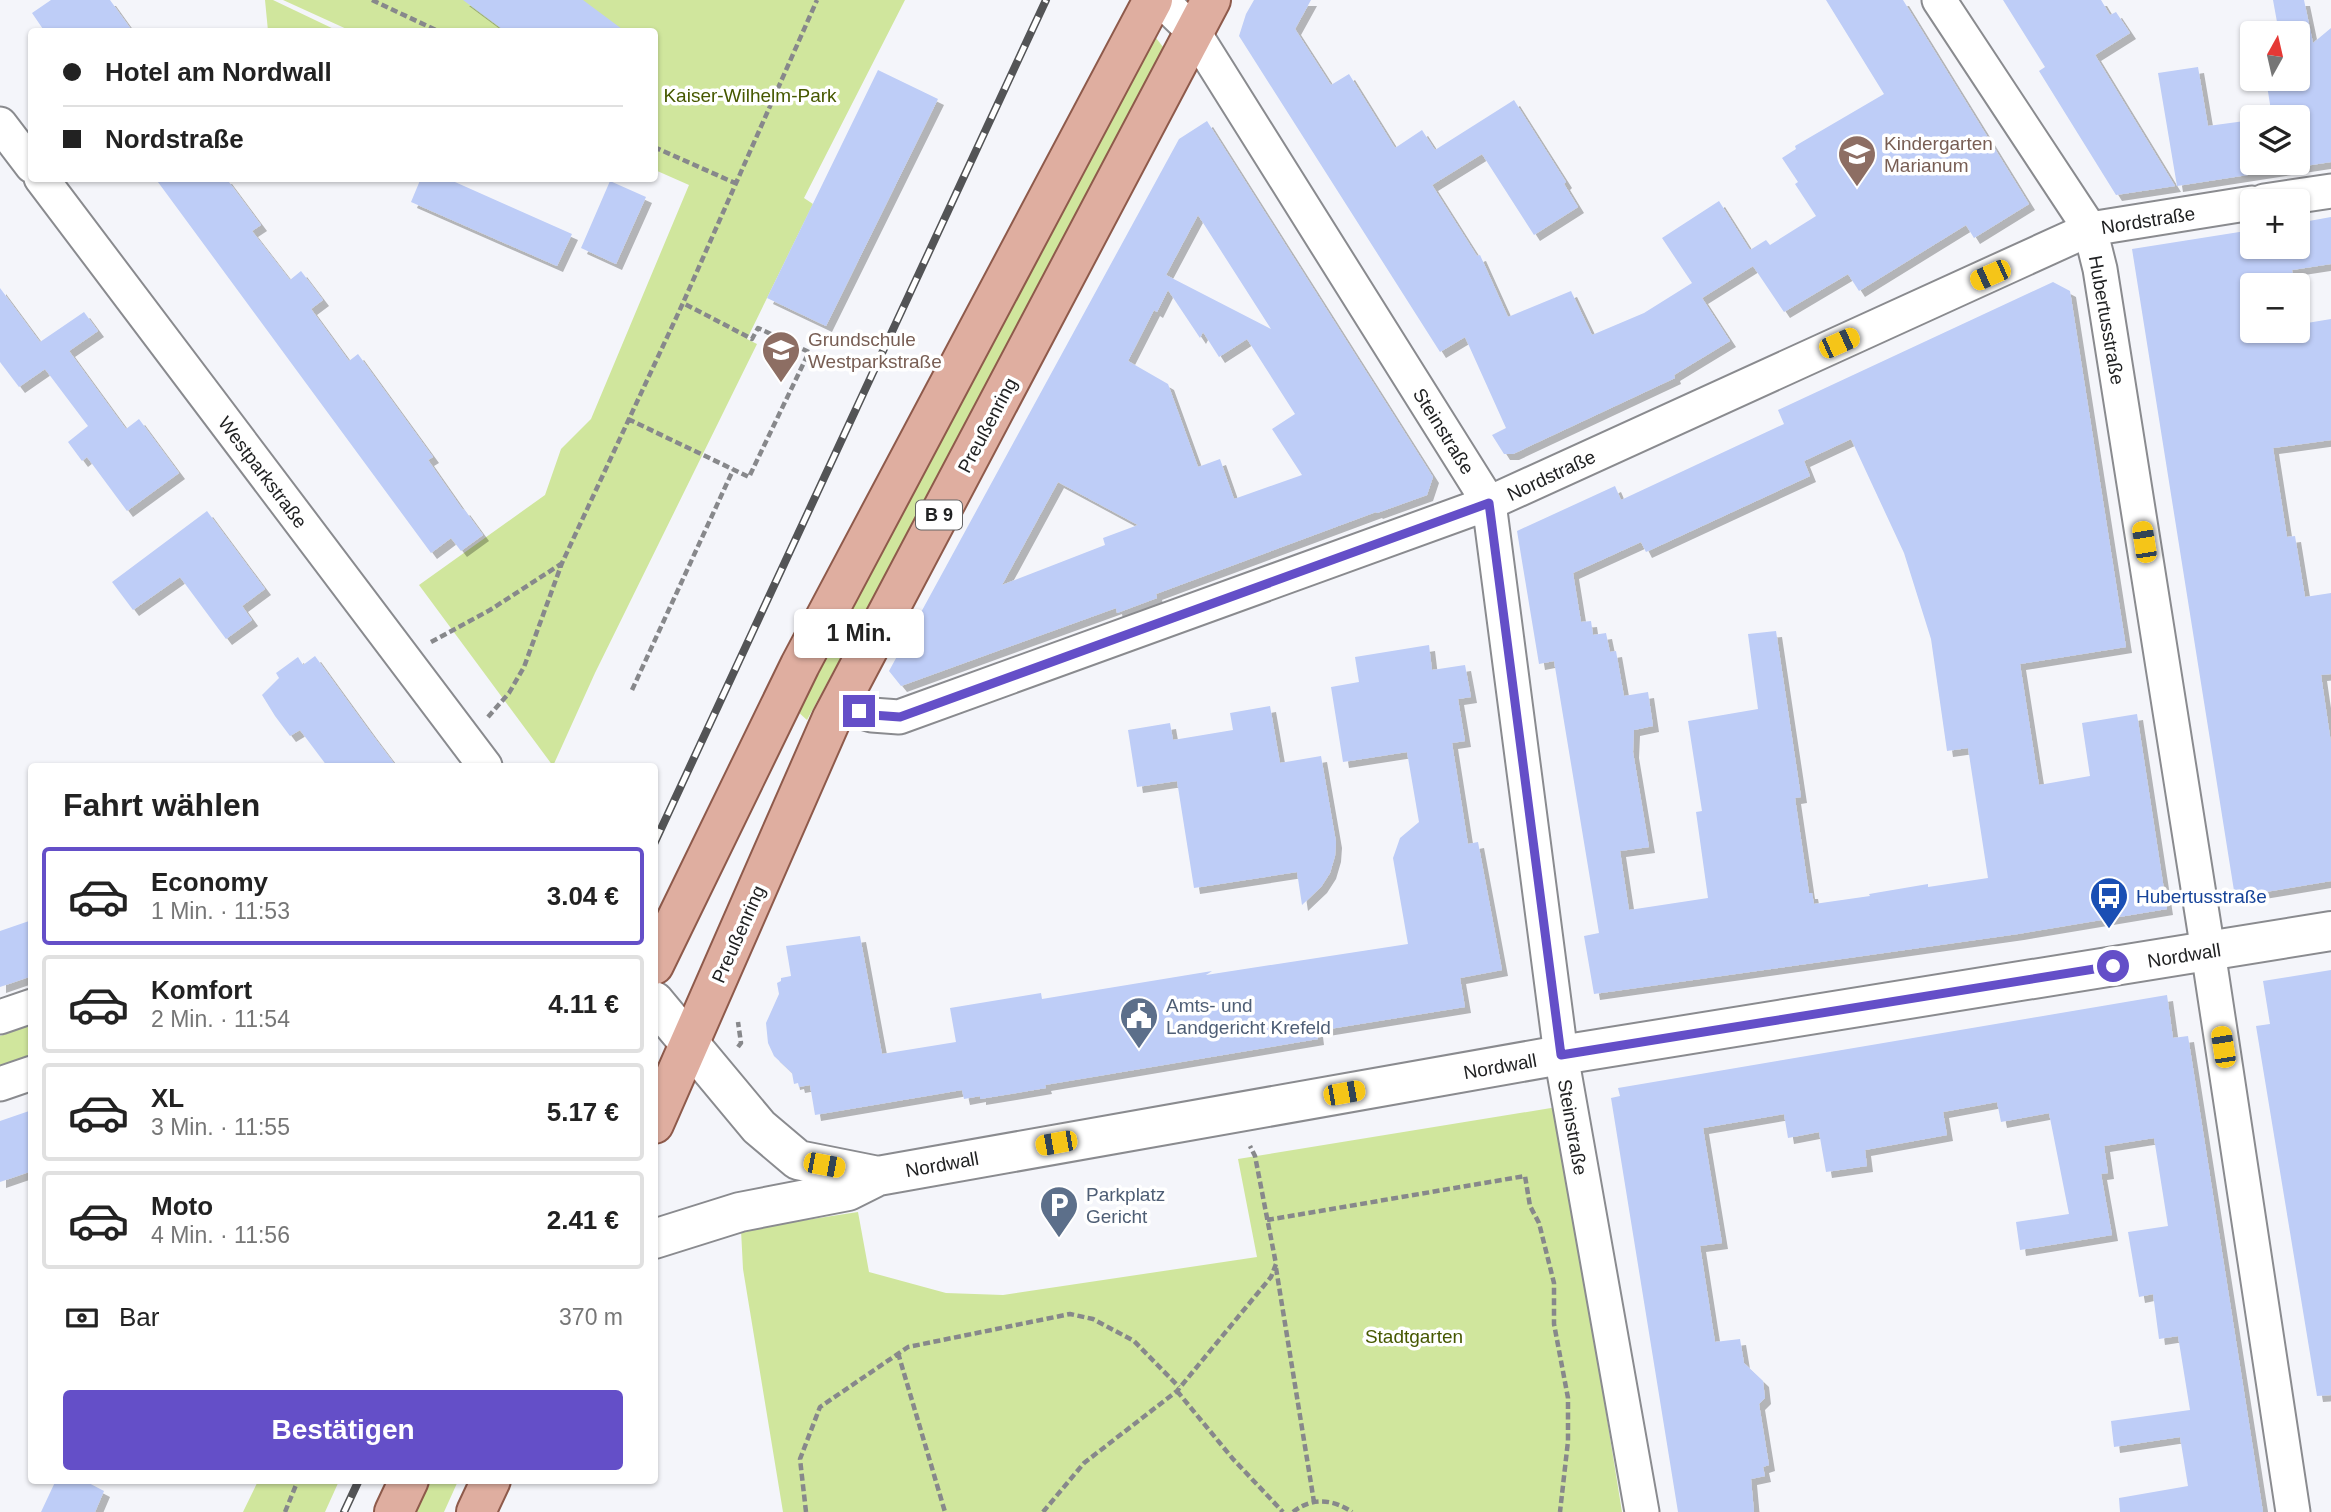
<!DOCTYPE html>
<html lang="de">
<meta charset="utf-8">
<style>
body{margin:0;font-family:Helvetica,sans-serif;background:#f6f6f6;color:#222;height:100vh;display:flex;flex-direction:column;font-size:26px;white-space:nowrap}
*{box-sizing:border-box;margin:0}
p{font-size:23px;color:#767676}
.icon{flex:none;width:38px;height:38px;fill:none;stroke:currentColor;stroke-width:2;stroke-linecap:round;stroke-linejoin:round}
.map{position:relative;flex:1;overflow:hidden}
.side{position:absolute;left:28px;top:763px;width:630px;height:721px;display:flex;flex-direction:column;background:#fff;border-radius:7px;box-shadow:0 2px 5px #0004}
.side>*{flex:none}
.top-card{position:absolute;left:28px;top:28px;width:630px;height:154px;border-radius:7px;box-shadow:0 2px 5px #0004;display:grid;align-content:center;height:154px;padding:0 35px;background:#fff}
.needle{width:46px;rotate:8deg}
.tools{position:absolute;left:2240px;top:21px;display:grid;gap:14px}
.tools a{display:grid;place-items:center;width:70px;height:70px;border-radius:7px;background:#fff;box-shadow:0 2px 5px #0004;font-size:35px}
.end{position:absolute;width:32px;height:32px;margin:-16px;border:9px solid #644fc8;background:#fff;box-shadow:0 0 0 4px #fff}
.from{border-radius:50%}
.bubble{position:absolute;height:49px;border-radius:7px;background:#fff;box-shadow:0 2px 5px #0004;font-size:23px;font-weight:600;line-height:49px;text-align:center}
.car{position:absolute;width:21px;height:42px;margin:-21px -10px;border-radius:9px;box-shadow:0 0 5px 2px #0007;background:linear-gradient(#f5c518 24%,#345 0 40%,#f5c518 0 76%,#345 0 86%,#f5c518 0)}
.top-card b{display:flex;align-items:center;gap:24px;height:66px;font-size:26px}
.top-card b+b{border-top:2px solid #e0e0e0}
.top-card i{width:18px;height:18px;background:#222}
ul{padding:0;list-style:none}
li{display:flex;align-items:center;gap:21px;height:98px;margin:0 14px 10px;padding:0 21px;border:4px solid #e0e0e0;border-radius:7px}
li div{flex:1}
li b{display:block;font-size:26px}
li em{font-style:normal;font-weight:600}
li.selected{border-color:#644fc8}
li>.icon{width:63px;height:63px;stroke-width:1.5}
h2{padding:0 35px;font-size:32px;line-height:84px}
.pay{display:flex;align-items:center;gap:18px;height:77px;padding:0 35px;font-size:26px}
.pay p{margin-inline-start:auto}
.cta{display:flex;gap:14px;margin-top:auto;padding:14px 35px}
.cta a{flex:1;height:80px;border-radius:7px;background:#644fc8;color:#fff;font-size:28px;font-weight:600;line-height:80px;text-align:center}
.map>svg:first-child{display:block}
.green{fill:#d0e69d}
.building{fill:#becdf7;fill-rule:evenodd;filter:url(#shadow)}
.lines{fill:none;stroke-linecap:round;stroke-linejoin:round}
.minor-casing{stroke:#8a8b8f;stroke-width:37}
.tertiary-casing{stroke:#8a8b8f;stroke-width:42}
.primary-casing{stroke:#8e5a4b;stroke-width:42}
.path{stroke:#87888b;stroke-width:4.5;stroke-dasharray:7 3.5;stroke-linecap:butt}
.minor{stroke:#fff;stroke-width:33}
.tertiary{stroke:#fff;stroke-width:38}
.primary{stroke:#dfaea0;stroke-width:38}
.rail-casing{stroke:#535456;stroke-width:8}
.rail{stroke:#fff;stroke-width:5;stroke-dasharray:16;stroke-linecap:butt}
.route{stroke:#644fc8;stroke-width:9}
.labels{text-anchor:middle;stroke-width:7;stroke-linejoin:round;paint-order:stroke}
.shield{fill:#fff;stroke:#646465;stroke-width:2}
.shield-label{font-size:18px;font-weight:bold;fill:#212223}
.park-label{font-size:19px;fill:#465800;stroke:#fff}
.education-label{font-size:19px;fill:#785e54;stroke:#fff;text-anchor:start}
.street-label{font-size:19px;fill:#212223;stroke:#fff}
.transit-label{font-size:19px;fill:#164399;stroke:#fff;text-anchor:start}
.service-label{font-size:19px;fill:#4e5e75;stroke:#fff;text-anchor:start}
</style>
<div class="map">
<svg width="2331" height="1512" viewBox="0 0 2331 1512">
<defs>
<filter id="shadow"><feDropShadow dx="6" dy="6" stdDeviation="0" flood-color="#0004"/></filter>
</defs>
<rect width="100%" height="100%" fill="#f4f5fa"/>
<path class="green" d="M 265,0 L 273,0 L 338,31 L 268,31 Z
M 283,0 L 905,0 L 804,198 L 813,204 L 747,339 L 757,344 L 595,673 L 553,766 L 419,585 L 545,495 L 561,449 L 591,419 L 689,185 L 655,170 L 654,32 L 351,31 Z
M 1156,38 L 1167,52 L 1134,116 L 807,720 L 797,711 L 1150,42 Z
M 31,1025 L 31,1062 L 0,1074 L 0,1036 Z
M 1557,1107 L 1622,1512 L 783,1512 L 743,1269 L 741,1230 L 858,1212 L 869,1272 L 946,1293 L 1003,1295 L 1257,1257 L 1238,1159 Z
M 258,1481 L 258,1480 L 339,1481 L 325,1512 L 243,1512 Z
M 423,1481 L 458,1481 L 444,1512 L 409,1512 Z"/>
<path class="building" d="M 51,0 L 110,0 L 133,32 L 45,32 L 32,13 Z
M 463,0 L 583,0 L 626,32 L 506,32 Z
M 1254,0 L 1311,0 L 1295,29 L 1331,85 L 1349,74 L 1395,148 L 1422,130 L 1435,150 L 1514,100 L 1566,182 L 1564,184 L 1578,207 L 1534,235 L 1482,154 L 1432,185 L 1477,256 L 1480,255 L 1508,317 L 1571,291 L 1592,335 L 1644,313 L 1692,283 L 1662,238 L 1719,201 L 1750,250 L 1766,240 L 1770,245 L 1816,216 L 1795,184 L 1798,182 L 1782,158 L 1796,149 L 1795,146 L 1884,94 L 1826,0 L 1903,0 L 2029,204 L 1974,238 L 1966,225 L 1859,291 L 1848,274 L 1784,312 L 1753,266 L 1702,298 L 1730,341 L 1674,375 L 1675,378 L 1513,454 L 1504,454 L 1492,435 L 1506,428 L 1465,337 L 1440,352 L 1239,36 L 1246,14 Z
M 2003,0 L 2101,0 L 2110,15 L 2116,12 L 2130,33 L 2095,55 L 2175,186 L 2116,195 L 2039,71 L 2045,67 Z
M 2273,0 L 2304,0 L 2313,43 L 2331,28 L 2331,162 L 2177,186 L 2158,73 L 2198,67 L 2208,126 L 2252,120 L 2252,163 L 2298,163 L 2298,117 L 2269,117 L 2272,117 L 2266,79 L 2298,79 L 2298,33 L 2279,33 Z
M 878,70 L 938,99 L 826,326 L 767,298 Z
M 1207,121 L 1433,477 L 1427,495 L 1377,513 L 1376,512 L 1156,594 L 1157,598 L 1117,613 L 1116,608 L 901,686 L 889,671 L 1179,139 ZM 1198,215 L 1271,329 L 1166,275 ZM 1168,290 L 1200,338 L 1203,332 L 1219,357 L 1247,339 L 1295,414 L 1272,429 L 1302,475 L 1234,499 L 1220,459 L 1198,467 L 1168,384 L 1128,361 L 1154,310 L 1157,312 ZM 1058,482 L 1138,525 L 1103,538 L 1105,545 L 1002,585 Z
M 155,178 L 226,178 L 261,225 L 252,231 L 290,280 L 301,271 L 323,300 L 311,309 L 349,361 L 358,354 L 433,457 L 428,460 L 463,510 L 464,509 L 483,535 L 461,551 L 451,538 L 431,553 Z
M 421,178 L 446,178 L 572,234 L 557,266 L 411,202 Z
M 610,181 L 646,197 L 616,264 L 581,248 Z
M 2331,217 L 2331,264 L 2292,270 L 2294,285 L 2252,285 L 2252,331 L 2298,331 L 2298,307 L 2301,324 L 2331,319 L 2331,440 L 2273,448 L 2287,537 L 2295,536 L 2305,597 L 2331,593 L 2331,674 L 2321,675 L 2331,743 L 2331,881 L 2235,897 L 2132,249 L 2252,230 L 2252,247 L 2298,247 L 2298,223 Z
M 2053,282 L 2070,291 L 2126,647 L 2020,664 L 2039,785 L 2090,776 L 2082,723 L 2137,714 L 2167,909 L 2018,934 L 1594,994 L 1584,936 L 1599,933 L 1554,661 L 1539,664 L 1517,531 L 1615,486 L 1621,500 L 1784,424 L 1778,410 ZM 1851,439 L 1904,553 L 1931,639 L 1947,751 L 1968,748 L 1988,878 L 1928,887 L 1928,884 L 1869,894 L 1870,896 L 1814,904 L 1812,893 L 1809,893 L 1795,798 L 1801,797 L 1776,631 L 1748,634 L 1758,709 L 1688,721 L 1702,811 L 1696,812 L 1708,898 L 1629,910 L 1620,851 L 1649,847 L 1633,752 L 1634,730 L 1653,726 L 1648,692 L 1624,696 L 1616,651 L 1610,652 L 1606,633 L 1593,635 L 1591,621 L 1581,622 L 1573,573 L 1641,542 L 1646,552 L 1810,476 L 1804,461 Z
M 0,288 L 40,342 L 84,312 L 98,331 L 69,351 L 126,429 L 139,419 L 179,473 L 127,511 L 87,457 L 82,461 L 68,442 L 88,426 L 45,369 L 19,387 L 0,362 Z
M 207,511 L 265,589 L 242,606 L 252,620 L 226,639 L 180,577 L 133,610 L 112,582 Z
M 1429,645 L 1432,670 L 1465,665 L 1471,697 L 1458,699 L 1465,741 L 1452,743 L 1468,844 L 1478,842 L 1502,970 L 1460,978 L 1465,1007 L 1317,1031 L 1318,1039 L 1045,1085 L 1046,1088 L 980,1099 L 980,1096 L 964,1099 L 962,1090 L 815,1115 L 810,1085 L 799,1087 L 798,1083 L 794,1084 L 792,1073 L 774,1056 L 768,1043 L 766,1023 L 779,994 L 777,983 L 781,981 L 781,978 L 791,976 L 786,946 L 860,936 L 882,1054 L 956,1042 L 950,1008 L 1041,993 L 1042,999 L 1212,971 L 1206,975 L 1408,944 L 1393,858 L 1400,838 L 1419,822 L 1407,752 L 1343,762 L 1331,687 L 1359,682 L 1355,657 Z
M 315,656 L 371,733 L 396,766 L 327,766 L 300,730 L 290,736 L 275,716 L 262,695 L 279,678 L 276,673 L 298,657 L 303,665 Z
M 1270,706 L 1280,763 L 1321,756 L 1336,842 L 1335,856 L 1330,873 L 1321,887 L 1302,905 L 1297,872 L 1194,888 L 1177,781 L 1137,787 L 1128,730 L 1170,723 L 1173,740 L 1233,730 L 1230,713 Z
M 32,920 L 32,976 L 0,987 L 0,931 Z
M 2331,970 L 2331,1395 L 2317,1396 L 2256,1026 L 2270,1024 L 2263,981 Z
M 2167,995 L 2173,1038 L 2188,1036 L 2263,1512 L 2120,1512 L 2119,1498 L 2188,1486 L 2180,1437 L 2114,1447 L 2111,1421 L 2190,1410 L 2178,1336 L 2159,1339 L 2153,1294 L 2139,1297 L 2128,1232 L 2168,1226 L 2154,1138 L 2104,1146 L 2108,1173 L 2101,1174 L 2112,1235 L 2020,1250 L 2016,1222 L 2069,1214 L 2049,1113 L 2001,1122 L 1997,1102 L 1943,1112 L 1947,1135 L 1865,1150 L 1867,1166 L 1826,1172 L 1819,1132 L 1788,1138 L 1784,1114 L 1703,1128 L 1722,1243 L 1700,1246 L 1715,1342 L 1740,1339 L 1744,1363 L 1763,1381 L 1765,1398 L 1759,1404 L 1769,1465 L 1763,1467 L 1765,1476 L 1751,1479 L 1754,1512 L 1678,1512 L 1611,1098 L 1620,1096 L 1618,1088 Z
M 32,1110 L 32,1171 L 0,1182 L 0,1121 Z
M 56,1480 L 83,1480 L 104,1491 L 95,1512 L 41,1512 Z"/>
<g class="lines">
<defs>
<path id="minor" d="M 1161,0 L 1193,31 L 1489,503 L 1561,1055 L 1642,1512
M 1939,0 L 2090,229 L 2100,269 L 2208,951 L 2293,1512
M 0,124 L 32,166
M 41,178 L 485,766
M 2264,201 L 2331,191
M 839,705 L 872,715 L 899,717 L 1489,503 L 2090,229 L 2252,203
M 0,1017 L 32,1006
M 0,1084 L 32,1073"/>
<path id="tertiary" d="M 654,1001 L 759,1127 L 798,1160 L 878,1176
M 654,1239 L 740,1212 L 848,1191 L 878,1176 L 1561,1055 L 2331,931"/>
<path id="primary" d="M 654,965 L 800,665 L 1153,0
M 654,1124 L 832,718 L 1211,0
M 394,1512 L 409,1480
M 476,1512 L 491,1480"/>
</defs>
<use href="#minor" class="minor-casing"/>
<use href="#tertiary" class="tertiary-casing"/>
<use href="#primary" class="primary-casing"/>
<path class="path" d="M 372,0 L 440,32
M 654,147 L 735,183
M 628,419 L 749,477 L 809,352 L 758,328 L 752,339 L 683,303
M 431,642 L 490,610 L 561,564
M 632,690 L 733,470
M 488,717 L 509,693 L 524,667 L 562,563 L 683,303 L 817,0
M 738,1047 L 741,1043 L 738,1022
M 1267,1220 L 1525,1176 L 1530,1206 L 1539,1223 L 1554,1283 L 1554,1324 L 1568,1398 L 1568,1441 L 1560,1512
M 1276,1268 L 1314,1502
M 898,1353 L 945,1512
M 1177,1391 L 1233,1459 L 1283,1512
M 285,1512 L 298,1480
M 806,1512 L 800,1459 L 820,1407 L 908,1347 L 1070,1314 L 1093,1319 L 1134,1341 L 1179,1387
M 1043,1512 L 1084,1463 L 1177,1391 L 1271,1277 L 1276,1264 L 1255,1156 L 1250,1146
M 1293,1512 C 1312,1497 1333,1499 1352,1512"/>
<use href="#minor" class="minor"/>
<use href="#tertiary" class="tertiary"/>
<use href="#primary" class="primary"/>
<defs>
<path id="rail" d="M 654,844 L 1046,0
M 344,1512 L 359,1480"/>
</defs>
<use href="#rail" class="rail-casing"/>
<use href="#rail" class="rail"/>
</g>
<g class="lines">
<path class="route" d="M 859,711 L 872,715 L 900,717 L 1489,503 L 1561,1055 L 2113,966"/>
</g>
<defs>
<symbol id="school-pin" viewBox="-11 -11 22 30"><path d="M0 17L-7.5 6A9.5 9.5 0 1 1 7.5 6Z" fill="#8d6e63" stroke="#fff"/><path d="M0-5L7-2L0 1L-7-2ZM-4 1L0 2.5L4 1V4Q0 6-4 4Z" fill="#fff"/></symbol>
<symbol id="bus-pin" viewBox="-11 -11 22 30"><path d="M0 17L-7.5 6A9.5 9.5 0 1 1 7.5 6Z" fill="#1a4fb4" stroke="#fff"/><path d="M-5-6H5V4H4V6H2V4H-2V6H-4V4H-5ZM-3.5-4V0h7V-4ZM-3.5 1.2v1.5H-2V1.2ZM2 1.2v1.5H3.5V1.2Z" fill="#fff"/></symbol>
<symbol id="civic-pin" viewBox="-11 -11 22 30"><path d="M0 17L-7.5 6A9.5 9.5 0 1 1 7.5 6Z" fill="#5c6f8a" stroke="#fff"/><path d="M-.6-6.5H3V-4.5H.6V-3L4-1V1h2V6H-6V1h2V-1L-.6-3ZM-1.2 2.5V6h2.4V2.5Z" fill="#fff"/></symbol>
<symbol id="parking-pin" viewBox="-11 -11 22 30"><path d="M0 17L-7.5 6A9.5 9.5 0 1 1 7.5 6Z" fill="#5c6f8a" stroke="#fff"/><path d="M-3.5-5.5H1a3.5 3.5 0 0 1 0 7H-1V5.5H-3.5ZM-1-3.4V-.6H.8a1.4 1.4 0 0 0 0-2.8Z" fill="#fff"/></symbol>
</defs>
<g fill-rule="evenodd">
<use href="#school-pin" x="1835" y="132" width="44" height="60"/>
<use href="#school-pin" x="759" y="328" width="44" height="60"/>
<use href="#bus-pin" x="2087" y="874" width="44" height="60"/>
<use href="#civic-pin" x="1117" y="994" width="44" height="60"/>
<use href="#parking-pin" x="1037" y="1183" width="44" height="60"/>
</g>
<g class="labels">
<rect class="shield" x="916" y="500.5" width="46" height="29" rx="5"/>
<g class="shield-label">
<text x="939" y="521">B 9</text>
</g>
<g class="park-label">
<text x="750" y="102">Kaiser-Wilhelm-Park</text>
<text x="1414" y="1343">Stadtgarten</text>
</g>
<g class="education-label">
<text x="1884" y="150">Kindergarten<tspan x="1884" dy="22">Marianum</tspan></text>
<text x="808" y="346">Grundschule<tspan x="808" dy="22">Westparkstraße</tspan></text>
</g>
<g class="street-label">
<text transform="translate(2148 220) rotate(-9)" y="7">Nordstraße</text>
<text transform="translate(2107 320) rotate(80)" y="7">Hubertusstraße</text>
<text transform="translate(987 425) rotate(-62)" y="7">Preußenring</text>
<text transform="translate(1444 431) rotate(58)" y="7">Steinstraße</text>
<text transform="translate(263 472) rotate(53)" y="7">Westparkstraße</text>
<text transform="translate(1551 475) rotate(-25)" y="7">Nordstraße</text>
<text transform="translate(738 934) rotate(-66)" y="7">Preußenring</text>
<text transform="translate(2184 955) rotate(-9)" y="7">Nordwall</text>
<text transform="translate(1500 1066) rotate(-10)" y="7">Nordwall</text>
<text transform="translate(1573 1127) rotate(80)" y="7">Steinstraße</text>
<text transform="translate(942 1164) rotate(-10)" y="7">Nordwall</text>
</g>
<g class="transit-label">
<text x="2136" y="903">Hubertusstraße</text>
</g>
<g class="service-label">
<text x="1166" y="1012">Amts- und<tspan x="1166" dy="22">Landgericht Krefeld</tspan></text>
<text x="1086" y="1201">Parkplatz<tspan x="1086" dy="22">Gericht</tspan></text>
</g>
</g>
</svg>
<div class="tools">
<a><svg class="needle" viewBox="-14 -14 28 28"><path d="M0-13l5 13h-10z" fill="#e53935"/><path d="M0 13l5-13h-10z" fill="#767676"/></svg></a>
<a><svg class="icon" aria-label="layers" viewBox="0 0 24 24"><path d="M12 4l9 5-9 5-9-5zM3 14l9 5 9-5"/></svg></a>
<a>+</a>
<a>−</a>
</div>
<i class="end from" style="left:2113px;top:966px"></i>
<i class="end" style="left:859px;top:711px"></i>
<div class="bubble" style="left:794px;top:609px;width:130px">1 Min.</div>
<i class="car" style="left:1990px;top:275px;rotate:246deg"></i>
<i class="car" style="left:1839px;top:343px;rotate:66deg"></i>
<i class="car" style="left:2144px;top:542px;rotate:351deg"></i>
<i class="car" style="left:2223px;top:1047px;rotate:351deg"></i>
<i class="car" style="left:1344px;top:1093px;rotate:80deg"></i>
<i class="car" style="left:1056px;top:1143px;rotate:260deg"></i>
<i class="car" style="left:824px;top:1165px;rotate:101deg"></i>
<div class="top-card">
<b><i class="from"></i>Hotel am Nordwall</b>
<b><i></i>Nordstraße</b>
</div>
<section class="side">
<h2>Fahrt wählen</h2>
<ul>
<li class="selected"><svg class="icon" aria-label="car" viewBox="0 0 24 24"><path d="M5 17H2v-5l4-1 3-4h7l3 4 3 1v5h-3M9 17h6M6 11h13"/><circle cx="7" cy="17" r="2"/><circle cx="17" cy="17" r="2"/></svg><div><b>Economy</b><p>1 Min. · 11:53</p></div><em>3.04 €</em></li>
<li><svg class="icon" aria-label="car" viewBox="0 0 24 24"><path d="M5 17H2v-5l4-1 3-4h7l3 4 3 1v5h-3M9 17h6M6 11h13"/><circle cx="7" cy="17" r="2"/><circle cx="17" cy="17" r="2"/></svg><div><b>Komfort</b><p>2 Min. · 11:54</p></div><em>4.11 €</em></li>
<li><svg class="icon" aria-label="car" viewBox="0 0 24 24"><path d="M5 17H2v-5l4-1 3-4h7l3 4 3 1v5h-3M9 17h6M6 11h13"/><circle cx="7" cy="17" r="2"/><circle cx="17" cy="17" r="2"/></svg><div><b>XL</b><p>3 Min. · 11:55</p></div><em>5.17 €</em></li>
<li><svg class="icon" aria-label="car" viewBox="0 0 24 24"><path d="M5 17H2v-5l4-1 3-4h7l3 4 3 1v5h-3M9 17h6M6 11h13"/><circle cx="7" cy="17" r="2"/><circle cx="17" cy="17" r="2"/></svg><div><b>Moto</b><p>4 Min. · 11:56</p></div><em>2.41 €</em></li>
</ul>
<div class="pay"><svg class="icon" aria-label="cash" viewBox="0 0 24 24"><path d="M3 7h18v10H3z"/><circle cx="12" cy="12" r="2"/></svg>Bar<p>370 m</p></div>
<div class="cta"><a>Bestätigen</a></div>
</section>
</div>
